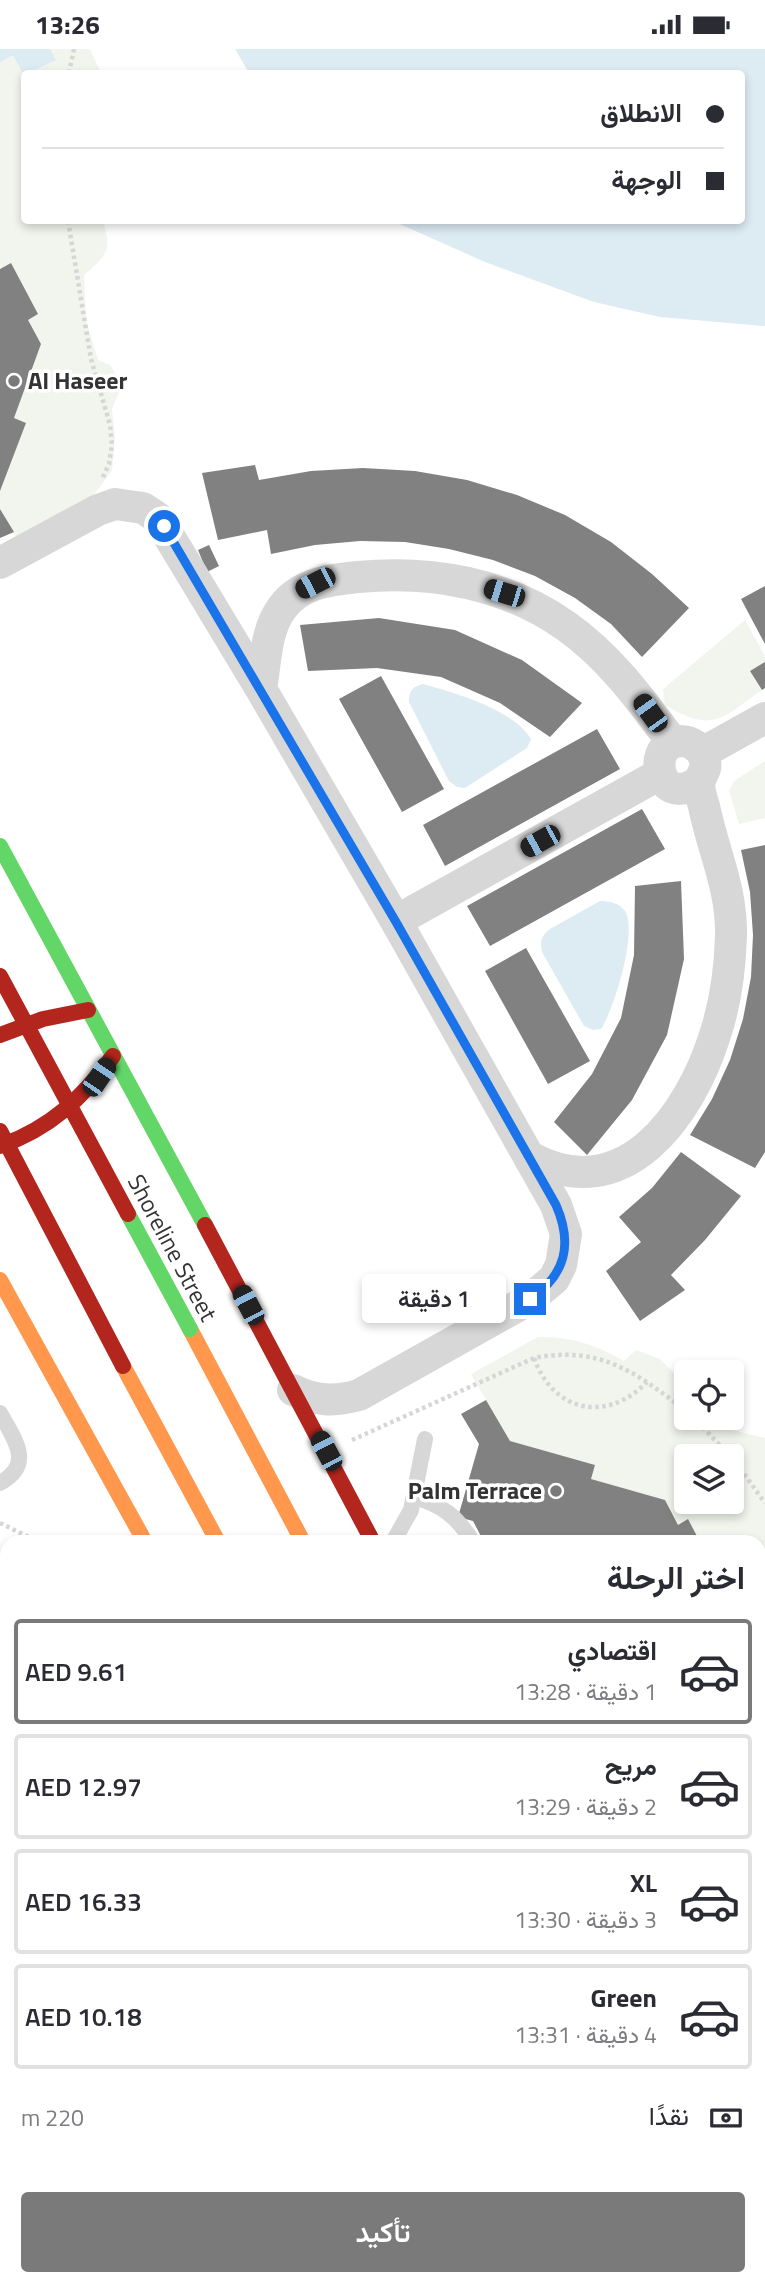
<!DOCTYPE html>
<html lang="ar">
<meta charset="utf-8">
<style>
body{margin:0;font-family:"Titillium Web",Vazirmatn,sans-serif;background:#f7f7f7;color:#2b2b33;direction:rtl;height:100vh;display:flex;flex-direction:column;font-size:26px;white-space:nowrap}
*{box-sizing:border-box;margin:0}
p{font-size:23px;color:#7c7c81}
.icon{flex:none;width:38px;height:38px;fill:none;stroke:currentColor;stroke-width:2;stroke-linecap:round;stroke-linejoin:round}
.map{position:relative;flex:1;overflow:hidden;direction:ltr}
.side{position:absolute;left:0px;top:1486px;width:766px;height:751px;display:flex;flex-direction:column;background:#fff;border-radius:21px 21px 0 0;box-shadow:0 4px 10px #0003;direction:rtl}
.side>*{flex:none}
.hud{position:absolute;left:21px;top:21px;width:724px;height:154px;border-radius:7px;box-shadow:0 4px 10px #0003;direction:rtl;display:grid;align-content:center;height:154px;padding:0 21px;background:#fff}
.fabs{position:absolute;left:674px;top:1311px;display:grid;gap:14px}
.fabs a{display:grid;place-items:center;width:70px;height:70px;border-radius:7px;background:#fff;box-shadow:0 4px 10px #0003;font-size:35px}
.end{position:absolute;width:32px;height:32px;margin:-16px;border:9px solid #1a73e8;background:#fff;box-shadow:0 0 0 4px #fff}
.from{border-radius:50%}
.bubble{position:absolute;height:49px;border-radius:7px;background:#fff;box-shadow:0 4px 10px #0003;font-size:23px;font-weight:600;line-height:49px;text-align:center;direction:rtl}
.car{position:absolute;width:21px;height:42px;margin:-21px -10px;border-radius:9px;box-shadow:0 0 5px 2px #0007;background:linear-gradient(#222 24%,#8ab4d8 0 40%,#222 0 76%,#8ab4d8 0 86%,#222 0)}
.hud b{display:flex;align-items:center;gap:24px;height:66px;font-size:26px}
.hud b+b{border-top:2px solid #e1e1e2}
.hud i{width:18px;height:18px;background:#2b2b33}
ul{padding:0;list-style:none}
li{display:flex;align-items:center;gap:21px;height:105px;margin:0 14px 10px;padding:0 7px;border:4px solid #e1e1e2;border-radius:7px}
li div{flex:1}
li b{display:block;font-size:26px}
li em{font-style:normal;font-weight:600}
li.selected{border-color:#7a7a7a}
li>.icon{width:63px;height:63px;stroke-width:1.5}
h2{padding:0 21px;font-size:32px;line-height:84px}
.pay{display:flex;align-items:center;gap:18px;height:77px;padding:0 21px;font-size:26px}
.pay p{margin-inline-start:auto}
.button{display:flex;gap:14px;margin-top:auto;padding:14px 21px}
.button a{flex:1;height:80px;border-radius:7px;background:#7a7a7a;color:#fff;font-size:28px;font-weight:600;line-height:80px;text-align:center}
.status{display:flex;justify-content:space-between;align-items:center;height:49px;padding:0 35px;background:#fff;direction:ltr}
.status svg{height:19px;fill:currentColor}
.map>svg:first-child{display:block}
.green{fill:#f1f5ed;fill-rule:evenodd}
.water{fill:#ddebf3}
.building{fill:#818181}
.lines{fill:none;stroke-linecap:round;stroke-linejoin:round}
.path{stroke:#d6d6d6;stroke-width:4.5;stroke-dasharray:3.5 3.5;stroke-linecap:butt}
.lane{stroke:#d7d7d7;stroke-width:16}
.street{stroke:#d7d7d7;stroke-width:32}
.fast{stroke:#63d668;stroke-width:16}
.slow{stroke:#ff974d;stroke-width:16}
.jam{stroke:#b3261e;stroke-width:16}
.rail-casing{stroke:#bebebe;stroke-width:8}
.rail{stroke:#fff;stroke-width:5;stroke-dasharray:16;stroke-linecap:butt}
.fast-bridge{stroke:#63d668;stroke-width:16}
.jam-bridge{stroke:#b3261e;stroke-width:16}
.route{stroke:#1a73e8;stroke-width:9}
.poi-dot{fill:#7a7a7a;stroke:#fff;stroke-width:2.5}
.labels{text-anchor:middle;stroke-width:7;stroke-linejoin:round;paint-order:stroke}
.poi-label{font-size:24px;font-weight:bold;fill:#333;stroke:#fff;text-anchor:start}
.street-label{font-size:24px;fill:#333;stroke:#fff}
</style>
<div class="status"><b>13:26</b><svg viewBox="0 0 49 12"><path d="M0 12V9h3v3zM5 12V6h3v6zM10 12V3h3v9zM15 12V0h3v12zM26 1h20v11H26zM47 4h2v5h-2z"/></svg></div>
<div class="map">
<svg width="765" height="2236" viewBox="0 0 765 2236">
<rect width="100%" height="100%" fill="#fff"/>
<path class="green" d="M 0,0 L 90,0 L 101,24 L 24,24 L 24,172 L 103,172 C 112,201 107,207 84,226 L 86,272 L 98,311 L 110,316 L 122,336 L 112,360 L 115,389 L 112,422 L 81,462 L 21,497 L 0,460 L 0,442 L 26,374 L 14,369 L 41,295 L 28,271 L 38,265 L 11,215 L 1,219 L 0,217 Z
M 745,571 L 765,607 L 765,613 L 750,622 L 762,641 C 722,669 713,685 665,656 L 663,640 Z
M 765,712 L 765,769 L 739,775 L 729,742 L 734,732 Z
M 538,1288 C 572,1288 594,1295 624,1312 L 636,1301 L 660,1310 L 686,1336 L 686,1368 L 717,1369 L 728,1380 L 765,1389 L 765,1664 L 760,1662 L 760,1493 L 700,1493 L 688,1471 L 678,1476 L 665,1451 L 591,1430 L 595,1416 L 510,1392 L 471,1325 ZM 686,1407 L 732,1407 L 732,1452 L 686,1452 Z
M 0,1869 L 7,1882 L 7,2230 L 195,2230 L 199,2236 L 0,2236 Z"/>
<path class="water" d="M 0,0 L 50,0 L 56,11 L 24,26 L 13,6 L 0,13 Z
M 235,0 L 765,0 L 765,277 L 660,268 L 594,253 L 485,213 L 393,172 L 742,172 L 742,24 L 249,24 Z
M 423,635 C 455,644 513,660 531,690 L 527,699 L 465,739 L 457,738 L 449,732 L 409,653 C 409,642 412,638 423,635 Z
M 600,852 C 609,852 619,854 625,862 C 638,883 614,960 601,980 L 593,981 L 584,977 L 542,903 C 540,892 541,887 550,880 Z"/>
<path class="building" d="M 11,214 L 38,265 L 28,271 L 41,295 L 14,369 L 26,374 L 0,442 L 0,220 Z
M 255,416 L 259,431 L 311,422 L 363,419 L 415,422 L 467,431 L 517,446 L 565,466 L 611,493 L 652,525 L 689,559 L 642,608 L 611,575 L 575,549 L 535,527 L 493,511 L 449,500 L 405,493 L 360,492 L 315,496 L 271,505 L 267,481 L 218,491 L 202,424 Z
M 0,460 L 14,483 L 0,489 Z
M 209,496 L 219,517 L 207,523 L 198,501 Z
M 765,537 L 765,595 L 741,550 Z
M 379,569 L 455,581 L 522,611 L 582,654 L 550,688 L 500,654 L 441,628 L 377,619 L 308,622 L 300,576 Z
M 765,613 L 765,639 L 762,641 L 750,622 Z
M 381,627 L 444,740 L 402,763 L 339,650 Z
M 597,680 L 620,720 L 445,817 L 423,776 Z
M 642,760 L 665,800 L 490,897 L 467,857 Z
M 765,796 L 765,1103 L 755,1119 L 690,1086 L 712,1050 L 730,1011 L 743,970 L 751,928 L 753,886 L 750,843 L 741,801 Z
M 681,832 L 684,910 L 667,986 L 632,1051 L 587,1106 L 554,1073 L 592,1025 L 621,969 L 634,906 L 635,837 Z
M 526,899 L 590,1012 L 548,1035 L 485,922 Z
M 681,1103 L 741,1147 L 705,1191 L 671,1226 L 685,1241 L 640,1272 L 606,1222 L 641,1193 L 619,1168 L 652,1139 Z
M 486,1351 L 510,1392 L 595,1416 L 591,1430 L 665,1451 L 678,1476 L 688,1470 L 700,1493 L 484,1493 L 473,1472 L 458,1468 L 479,1395 L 461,1365 Z
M 7,1532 L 7,1784 L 0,1781 L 0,1540 L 3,1541 Z
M 760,1662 L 765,1664 L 765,1888 L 760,1888 Z
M 765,1905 L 765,1927 L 760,1930 L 760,1908 Z
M 297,2230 L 353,2230 L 351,2236 L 315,2236 Z"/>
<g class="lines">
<path class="path" d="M 69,24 L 74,0
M 68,172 L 91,310 L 110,376 L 112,396 L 109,415 L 102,430
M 534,1309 C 554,1364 607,1374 647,1333
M 693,1368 L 730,1407
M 352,1391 L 534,1309 C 600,1296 637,1324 686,1362
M 732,1408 L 765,1454
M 0,1474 L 39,1493
M 0,1931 L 7,1944
M 0,2220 L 9,2236
M 163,2230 L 166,2236
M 422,2230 L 423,2236"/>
<path class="lane" d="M 0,1364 C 14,1390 35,1415 0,1434
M 414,1448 C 443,1456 457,1468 473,1493
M 393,1493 L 411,1461 L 425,1390
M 761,2027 L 765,2035"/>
<path class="street" d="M 0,514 L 98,461 L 115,455 L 143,459 L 158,469 L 261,640 L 396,872 L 556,1156 L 566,1185 L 561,1216 L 554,1230 L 530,1250 L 359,1346 C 335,1353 315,1352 293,1341
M 261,640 C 266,613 265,582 282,559 C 300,534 329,531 358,528 C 431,521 505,534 566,577 C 610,608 641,651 673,694
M 702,704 L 765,669
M 396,872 L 660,725
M 530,1108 C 624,1160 690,1066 715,986 C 726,953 730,920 731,887 C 732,839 713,802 704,757 C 702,751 698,738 700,731 C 702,725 707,720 705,712 C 704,703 696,696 688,693 C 645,682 652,765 700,732"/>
<path class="fast" d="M 0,797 L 205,1176"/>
<path class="slow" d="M 0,1231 L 145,1493
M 190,1280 L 303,1493
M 123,1317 L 218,1493
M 760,2203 L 765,2213
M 546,2230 L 549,2236
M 600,2230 L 614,2236"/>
<path class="jam" d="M 0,986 L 43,970 L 88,961
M 0,1097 C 49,1080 83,1049 113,1007
M 205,1176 L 373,1493
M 702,2230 L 706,2236"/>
<defs>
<path id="rail" d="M 0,2026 L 7,2039
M 0,2061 L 7,2074
M 91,2230 L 94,2236
M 110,2230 L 113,2236"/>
</defs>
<use href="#rail" class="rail-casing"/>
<use href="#rail" class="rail"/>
<path class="fast-bridge" d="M 128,1165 L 190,1280"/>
<path class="jam-bridge" d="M 0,927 L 128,1165
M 0,1082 L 123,1317"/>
</g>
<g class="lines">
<path class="route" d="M 164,477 L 396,873 L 556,1156 C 573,1195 566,1226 530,1250"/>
</g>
<g class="poi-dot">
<circle cx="14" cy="332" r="7"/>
<circle cx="556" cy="1442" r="7"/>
</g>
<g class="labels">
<g class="poi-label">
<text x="28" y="340">Al Haseer</text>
<text x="542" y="1450" text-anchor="end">Palm Terrace</text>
</g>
<g class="street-label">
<text transform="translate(172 1199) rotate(62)" y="8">Shoreline Street</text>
</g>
</g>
</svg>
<div class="fabs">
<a><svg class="icon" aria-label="locate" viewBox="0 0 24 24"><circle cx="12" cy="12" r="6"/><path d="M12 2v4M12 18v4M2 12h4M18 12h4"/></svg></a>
<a><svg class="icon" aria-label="layers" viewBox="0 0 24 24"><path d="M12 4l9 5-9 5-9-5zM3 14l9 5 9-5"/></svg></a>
</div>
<i class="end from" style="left:164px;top:477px"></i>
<i class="end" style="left:530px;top:1250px"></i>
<div class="bubble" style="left:362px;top:1225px;width:144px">1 دقيقة</div>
<i class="car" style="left:315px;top:534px;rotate:243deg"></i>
<i class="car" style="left:504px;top:544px;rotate:287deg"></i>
<i class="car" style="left:650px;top:664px;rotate:324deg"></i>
<i class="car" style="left:540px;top:792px;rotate:241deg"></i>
<i class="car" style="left:99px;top:1028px;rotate:34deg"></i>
<i class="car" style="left:248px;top:1256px;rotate:332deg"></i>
<i class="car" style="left:326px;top:1402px;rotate:332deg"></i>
<div class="hud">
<b><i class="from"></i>الانطلاق</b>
<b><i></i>الوجهة</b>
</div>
<section class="side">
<h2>اختر الرحلة</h2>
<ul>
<li class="selected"><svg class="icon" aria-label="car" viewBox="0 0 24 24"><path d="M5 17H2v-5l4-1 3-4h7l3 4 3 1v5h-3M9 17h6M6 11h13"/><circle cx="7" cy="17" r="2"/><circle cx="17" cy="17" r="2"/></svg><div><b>اقتصادي</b><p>1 دقيقة · 13:28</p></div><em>AED 9.61</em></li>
<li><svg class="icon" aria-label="car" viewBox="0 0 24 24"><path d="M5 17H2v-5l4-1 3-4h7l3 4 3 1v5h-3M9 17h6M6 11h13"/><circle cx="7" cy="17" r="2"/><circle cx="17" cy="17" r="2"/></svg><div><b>مريح</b><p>2 دقيقة · 13:29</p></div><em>AED 12.97</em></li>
<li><svg class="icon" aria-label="car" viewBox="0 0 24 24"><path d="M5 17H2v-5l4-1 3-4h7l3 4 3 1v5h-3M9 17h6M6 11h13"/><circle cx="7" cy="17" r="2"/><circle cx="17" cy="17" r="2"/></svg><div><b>XL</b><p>3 دقيقة · 13:30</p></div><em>AED 16.33</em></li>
<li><svg class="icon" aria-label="car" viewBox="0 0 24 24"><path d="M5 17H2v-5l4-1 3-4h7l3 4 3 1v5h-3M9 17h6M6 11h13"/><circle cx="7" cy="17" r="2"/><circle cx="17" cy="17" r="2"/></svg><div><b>Green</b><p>4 دقيقة · 13:31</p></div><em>AED 10.18</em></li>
</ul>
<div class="pay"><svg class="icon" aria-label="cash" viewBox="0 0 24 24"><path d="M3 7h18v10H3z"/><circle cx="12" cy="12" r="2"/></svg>نقدًا<p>220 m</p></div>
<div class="button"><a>تأكيد</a></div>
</section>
</div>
